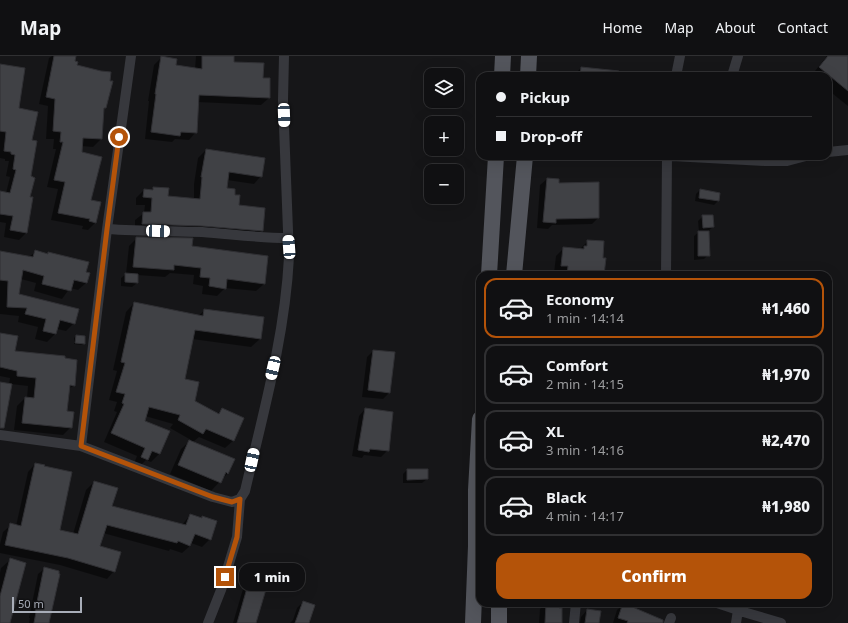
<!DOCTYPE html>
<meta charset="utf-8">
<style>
body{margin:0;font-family:"Noto Sans",sans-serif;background:#19191b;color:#f1f3f6;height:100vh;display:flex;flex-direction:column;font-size:15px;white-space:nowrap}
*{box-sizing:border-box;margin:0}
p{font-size:13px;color:#9c9d9f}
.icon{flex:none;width:22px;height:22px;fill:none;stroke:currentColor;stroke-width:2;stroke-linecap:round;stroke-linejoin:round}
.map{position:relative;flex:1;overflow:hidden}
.details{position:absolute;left:476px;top:215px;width:356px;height:336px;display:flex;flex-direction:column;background:#101012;border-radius:12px;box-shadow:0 4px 16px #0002,0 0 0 1px #303032}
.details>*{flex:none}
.banner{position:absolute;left:476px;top:16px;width:356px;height:88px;border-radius:12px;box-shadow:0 4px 16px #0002,0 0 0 1px #303032;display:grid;align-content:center;height:88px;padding:0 20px;background:#101012}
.buttons{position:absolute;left:424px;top:12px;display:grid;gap:8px}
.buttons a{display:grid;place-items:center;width:40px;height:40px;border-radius:8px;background:#101012;box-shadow:0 4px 16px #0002,0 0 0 1px #303032;font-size:20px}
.scale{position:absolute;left:12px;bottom:10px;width:70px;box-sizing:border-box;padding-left:4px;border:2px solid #a8adb8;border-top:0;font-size:11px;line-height:14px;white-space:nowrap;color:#a8adb8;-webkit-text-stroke:3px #111113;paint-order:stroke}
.end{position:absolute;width:18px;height:18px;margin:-9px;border:5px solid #b45309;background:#fff;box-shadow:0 0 0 2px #fff}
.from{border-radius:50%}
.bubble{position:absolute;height:28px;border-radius:12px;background:#101012;box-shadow:0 4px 16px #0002,0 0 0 1px #303032;font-size:13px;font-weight:800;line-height:28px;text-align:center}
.car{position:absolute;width:12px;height:24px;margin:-12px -6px;border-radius:5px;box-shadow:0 0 3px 1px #0007;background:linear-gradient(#fff 24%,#345 0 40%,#fff 0 76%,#345 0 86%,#fff 0)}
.banner b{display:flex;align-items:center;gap:14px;height:38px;font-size:15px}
.banner b+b{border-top:1px solid #303032}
.banner i{width:10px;height:10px;background:#f1f3f6}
ul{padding:7px 0 0;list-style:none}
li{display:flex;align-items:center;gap:12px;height:60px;margin:0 8px 6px;padding:0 12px;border:2px solid #303032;border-radius:12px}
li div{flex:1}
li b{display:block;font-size:15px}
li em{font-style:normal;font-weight:800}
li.active{border-color:#b45309}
li>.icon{width:36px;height:36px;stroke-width:1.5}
.primary-button{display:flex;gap:8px;margin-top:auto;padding:8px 20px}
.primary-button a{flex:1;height:46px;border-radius:12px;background:#b45309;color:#fff;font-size:16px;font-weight:800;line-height:46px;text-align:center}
header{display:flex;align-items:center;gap:24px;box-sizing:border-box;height:56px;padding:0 20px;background:#101012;border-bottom:1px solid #303032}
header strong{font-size:19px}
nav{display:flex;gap:22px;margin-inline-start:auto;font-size:14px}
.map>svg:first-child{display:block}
.shadow{fill:#0007}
.building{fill:#404145;stroke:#303034}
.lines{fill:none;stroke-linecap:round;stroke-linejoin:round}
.minor{stroke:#37383d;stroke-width:10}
.primary{stroke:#53555c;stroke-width:16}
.route{stroke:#b45309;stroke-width:5}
</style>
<header>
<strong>Map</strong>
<nav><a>Home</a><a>Map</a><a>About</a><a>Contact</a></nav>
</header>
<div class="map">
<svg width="848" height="567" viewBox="0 0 848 567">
<rect width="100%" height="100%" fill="#161618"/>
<path class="shadow" d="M 52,0 L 75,0 L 74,6 L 76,10 L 105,52 L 103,54 L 101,83 L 93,91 L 81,90 L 81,97 L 96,166 L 88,174 L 82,173 L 83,170 L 51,164 L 58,133 L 47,131 L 56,93 L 53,93 L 54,83 L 46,83 L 48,50 L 39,48 L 49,2 Z
M 196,0 L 233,0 L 233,7 L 262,23 L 269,42 L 261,49 L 197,46 L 196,76 L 189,84 L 175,83 L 172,86 L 145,83 L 149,45 L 148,45 L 154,9 L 162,1 L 175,10 L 195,13 Z
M 827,0 L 848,0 L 848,50 L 828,34 L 828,20 L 811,20 Z
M 0,10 L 30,85 L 29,141 L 32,142 L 26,177 L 19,184 L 4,181 L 6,167 L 0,166 L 0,136 L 6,137 L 10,121 L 6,120 L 9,105 L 5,105 L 5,103 L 0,102 Z
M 581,12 L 614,20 L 573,20 Z
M 206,94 L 261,120 L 254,128 L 227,124 L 226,133 L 238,150 L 262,174 L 254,182 L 135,175 L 135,164 L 144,157 L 145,149 L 136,149 L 136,142 L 144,134 L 151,135 L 153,132 L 167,141 L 194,143 L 194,128 L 198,102 Z
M 547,123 L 558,128 L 598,162 L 592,168 L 552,169 L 548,173 L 537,172 L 540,129 Z
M 700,134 L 718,145 L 714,149 L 695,145 L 696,138 Z
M 703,160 L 713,171 L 708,175 L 708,199 L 704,203 L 694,204 L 694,180 L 699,176 L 698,165 Z
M 137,182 L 191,191 L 264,228 L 256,235 L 225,232 L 217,240 L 202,238 L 203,230 L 193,228 L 194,219 L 170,217 L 165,221 L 137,219 L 137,227 L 132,231 L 121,230 L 121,222 L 126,218 L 129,190 Z
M 588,185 L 603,219 L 560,219 L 560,218 L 554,217 L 556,200 L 564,192 L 579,194 Z
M 0,196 L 29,201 L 35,196 L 47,199 L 49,197 L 85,217 L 86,227 L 78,234 L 70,232 L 62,243 L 34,235 L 36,227 L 21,223 L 18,238 L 74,267 L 66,275 L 57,273 L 55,278 L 47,286 L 35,283 L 38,271 L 18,266 L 19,260 L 0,258 Z
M 134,247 L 198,260 L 205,254 L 263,262 L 260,283 L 251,291 L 192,283 L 184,324 L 194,346 L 217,358 L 222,353 L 234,384 L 225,392 L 199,381 L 193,386 L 228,417 L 211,435 L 170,418 L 181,393 L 191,384 L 170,372 L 173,368 L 145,360 L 144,365 L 169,376 L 159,398 L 151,406 L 146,404 L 138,412 L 133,410 L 137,400 L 104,386 L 117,356 L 114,355 L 117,346 L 109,344 L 117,315 L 113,314 L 126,256 Z
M 0,277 L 14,296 L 74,329 L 68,334 L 66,356 L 71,371 L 63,379 L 14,374 L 17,350 L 25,342 L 27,342 L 28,330 L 11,328 L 0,355 L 0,327 L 9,329 L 10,322 L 0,320 Z
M 76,280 L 84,287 L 82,289 L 74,288 L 74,282 Z
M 373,295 L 389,337 L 383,343 L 362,341 L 367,301 Z
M 365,353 L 388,394 L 381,401 L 364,399 L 362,402 L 352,400 L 359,360 Z
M 35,408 L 59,475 L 73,478 L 86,434 L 94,426 L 111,450 L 182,469 L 190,459 L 201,463 L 202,461 L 210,483 L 202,491 L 191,487 L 190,490 L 182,497 L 170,493 L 169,495 L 103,477 L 99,491 L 114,515 L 107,523 L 60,509 L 0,497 L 0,488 L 3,476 L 11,469 L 16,470 L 28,416 Z
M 407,414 L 427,423 L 422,427 L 403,427 L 403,418 Z
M 10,504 L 9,567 L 0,567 L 0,517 L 1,512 Z
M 45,512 L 48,567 L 29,567 L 30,562 L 29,562 L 38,518 Z
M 249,526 L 255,567 L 233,567 L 243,533 Z
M 303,546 L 309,566 L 311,567 L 290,567 L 293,564 L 297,552 Z
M 546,547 L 558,547 L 561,567 L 539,567 L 540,553 Z
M 624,548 L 661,567 L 613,567 L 617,554 Z
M 587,554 L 598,567 L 580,567 L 581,561 Z"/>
<path class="building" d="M 54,0 L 76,0 L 75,5 L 78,6 L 77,9 L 101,15 L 111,16 L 110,25 L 113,25 L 106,52 L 104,52 L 102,83 L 83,82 L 82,96 L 102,101 L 91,144 L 101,146 L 96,167 L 89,165 L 90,163 L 58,157 L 65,126 L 54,124 L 63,86 L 60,86 L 61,76 L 53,75 L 55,43 L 46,41 Z
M 161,0 L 177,3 L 176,9 L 202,13 L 202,0 L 234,0 L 234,6 L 264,7 L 263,22 L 270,22 L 270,42 L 199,39 L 197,77 L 181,76 L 180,80 L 151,76 L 156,38 L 155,38 Z
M 828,0 L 848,0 L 848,35 L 819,11 Z
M 0,8 L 25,12 L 19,52 L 38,56 L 32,84 L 37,85 L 31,120 L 35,122 L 30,141 L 33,141 L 27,177 L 10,174 L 13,160 L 0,158 L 0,135 L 10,137 L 16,114 L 13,113 L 15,99 L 11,98 L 11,96 L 4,95 L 6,76 L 0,75 Z
M 581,11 L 619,15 L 619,20 L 580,20 Z
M 206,93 L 265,102 L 262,121 L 229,116 L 227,132 L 235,133 L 235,139 L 240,139 L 239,149 L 265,152 L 263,175 L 202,170 L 142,168 L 143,156 L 151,156 L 152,142 L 143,141 L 144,133 L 153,134 L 153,131 L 169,132 L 168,140 L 200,143 L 202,121 L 201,121 Z
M 547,122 L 559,123 L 559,127 L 599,126 L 599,162 L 556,163 L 556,167 L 543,166 Z
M 700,133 L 720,137 L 719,145 L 699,142 Z
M 702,159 L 713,159 L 714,171 L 703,172 Z
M 698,175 L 709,175 L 710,200 L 698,200 Z
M 136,181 L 193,182 L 192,190 L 268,200 L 265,228 L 227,223 L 226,233 L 209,230 L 210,222 L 200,221 L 201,212 L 174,209 L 174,214 L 133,211 Z
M 587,184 L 604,185 L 603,202 L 606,202 L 604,219 L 567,219 L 568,210 L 561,210 L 563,191 L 584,193 L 584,190 L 587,190 Z
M 35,194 L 48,198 L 48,196 L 89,206 L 86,216 L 90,217 L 87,227 L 74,224 L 71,235 L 42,228 L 44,220 L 23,214 L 19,238 L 79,253 L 75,268 L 60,264 L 56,278 L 43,275 L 46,263 L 25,258 L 27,252 L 7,251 L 8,225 L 0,224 L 0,195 L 33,201 Z
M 125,217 L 138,218 L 138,227 L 125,226 Z
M 134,246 L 203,260 L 204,253 L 264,261 L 261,283 L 195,274 L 185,323 L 199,326 L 195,345 L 219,358 L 222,352 L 244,362 L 234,385 L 206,373 L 203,378 L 178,364 L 180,359 L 149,351 L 145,365 L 170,375 L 160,398 L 152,395 L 148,404 L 141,401 L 145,392 L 111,377 L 124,348 L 122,347 L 125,338 L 116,336 L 125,307 L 121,306 Z
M 0,277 L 18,280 L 15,295 L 65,300 L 65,302 L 77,304 L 75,330 L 70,329 L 67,355 L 74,356 L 72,372 L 22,367 L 25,341 L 34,342 L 36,322 L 17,320 L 17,315 L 0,311 Z
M 76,279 L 85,280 L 85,288 L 75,287 Z
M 373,294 L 395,296 L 390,337 L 368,334 Z
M 0,326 L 12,328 L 4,372 L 0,372 Z
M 365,352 L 393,356 L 389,395 L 370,393 L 369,396 L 358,394 Z
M 189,384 L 235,403 L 228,418 L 226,416 L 221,427 L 178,409 Z
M 35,407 L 45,409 L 44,410 L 72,416 L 60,474 L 78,478 L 94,425 L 118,432 L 112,450 L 186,469 L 190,458 L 202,462 L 202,460 L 217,465 L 211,484 L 195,478 L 190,490 L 178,485 L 177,487 L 107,469 L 100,490 L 121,496 L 115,516 L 68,502 L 5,489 L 10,467 L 21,470 Z
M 407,413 L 428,413 L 428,423 L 407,424 Z
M 10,502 L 26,507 L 10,567 L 0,567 L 0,540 Z
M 44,511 L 59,515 L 59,518 L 60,518 L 49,567 L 34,567 L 36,556 L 35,556 Z
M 249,525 L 267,530 L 256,567 L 237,567 Z
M 303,545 L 315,549 L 309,567 L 295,567 Z
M 546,547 L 559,547 L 559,552 L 562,552 L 562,567 L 545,567 Z
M 623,547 L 663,564 L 663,567 L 627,567 L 628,565 L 618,562 Z
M 587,553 L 601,555 L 599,567 L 585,567 Z"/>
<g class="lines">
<path class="minor" d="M 676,20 L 680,0
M 732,20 L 738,0
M 828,96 L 848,94
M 672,100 L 765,105 L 787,105 L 806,100
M 107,173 C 138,175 170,175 202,176 C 231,178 259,182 288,182
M 666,219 L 667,100
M 0,379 L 81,390 L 213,441 L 232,446 L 240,443 L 245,435 C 263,358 285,280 289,201 L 283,44 L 284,0
M 81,390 L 107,173 L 131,0
M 717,547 L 747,557 L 781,567
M 208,567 L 221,534 L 237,481 L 240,443
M 574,567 L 576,547
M 669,567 L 671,562
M 736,567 L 738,554"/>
<path class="primary" d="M 502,20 L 503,0
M 528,20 L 529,0
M 489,219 L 496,100
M 514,219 L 525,100
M 473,567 L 476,490 L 476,434 L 480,363
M 499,567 L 499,547"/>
</g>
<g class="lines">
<path class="route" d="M 119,81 L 107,173 L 81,390 L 213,441 L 232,446 L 240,443 L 237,481 L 225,521"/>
</g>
</svg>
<div class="buttons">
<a><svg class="icon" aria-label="layers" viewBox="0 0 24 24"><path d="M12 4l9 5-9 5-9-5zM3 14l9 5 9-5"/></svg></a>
<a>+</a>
<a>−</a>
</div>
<div class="scale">50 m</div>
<i class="end from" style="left:119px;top:81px"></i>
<i class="end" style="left:225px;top:521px"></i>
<div class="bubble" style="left:239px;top:507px;width:66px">1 min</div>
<i class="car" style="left:284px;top:59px;rotate:178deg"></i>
<i class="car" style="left:158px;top:175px;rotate:92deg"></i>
<i class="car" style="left:289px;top:191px;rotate:356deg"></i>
<i class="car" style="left:273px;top:312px;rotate:193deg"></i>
<i class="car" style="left:252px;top:404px;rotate:12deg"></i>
<div class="banner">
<b><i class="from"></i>Pickup</b>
<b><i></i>Drop-off</b>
</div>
<section class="details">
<ul>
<li class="active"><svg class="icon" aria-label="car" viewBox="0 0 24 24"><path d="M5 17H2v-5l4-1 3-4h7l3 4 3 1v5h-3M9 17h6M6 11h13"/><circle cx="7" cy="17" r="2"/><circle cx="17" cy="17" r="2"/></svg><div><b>Economy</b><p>1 min · 14:14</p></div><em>₦1,460</em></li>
<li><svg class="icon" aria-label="car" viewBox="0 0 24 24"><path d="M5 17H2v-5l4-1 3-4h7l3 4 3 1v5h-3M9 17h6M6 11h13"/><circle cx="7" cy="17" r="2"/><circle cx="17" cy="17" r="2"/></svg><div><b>Comfort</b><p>2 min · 14:15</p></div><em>₦1,970</em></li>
<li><svg class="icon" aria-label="car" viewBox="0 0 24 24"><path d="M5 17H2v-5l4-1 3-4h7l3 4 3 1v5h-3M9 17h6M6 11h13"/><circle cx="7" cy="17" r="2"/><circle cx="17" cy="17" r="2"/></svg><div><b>XL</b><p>3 min · 14:16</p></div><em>₦2,470</em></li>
<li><svg class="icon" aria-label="car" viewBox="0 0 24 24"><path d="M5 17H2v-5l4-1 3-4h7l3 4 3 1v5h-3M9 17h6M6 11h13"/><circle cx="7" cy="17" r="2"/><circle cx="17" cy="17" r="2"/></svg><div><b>Black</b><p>4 min · 14:17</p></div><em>₦1,980</em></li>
</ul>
<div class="primary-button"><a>Confirm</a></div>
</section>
</div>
